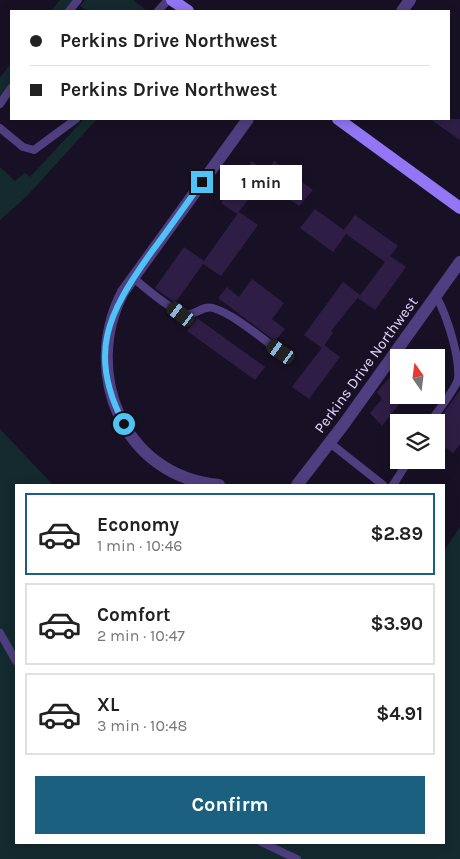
<!DOCTYPE html>
<meta charset="utf-8">
<style>
body{margin:0;font-family:Karla,sans-serif;background:#f2f2f2;color:#222;height:100vh;display:flex;flex-direction:column;font-size:19px;white-space:nowrap}
*{box-sizing:border-box;margin:0}
p{font-size:16px;color:#767676}
.icon{flex:none;width:28px;height:28px;fill:none;stroke:currentColor;stroke-width:2;stroke-linecap:round;stroke-linejoin:round}
.map{position:relative;flex:1;overflow:hidden}
.drawer{position:absolute;left:15px;top:484px;width:430px;height:360px;display:flex;flex-direction:column;background:#fff;border-radius:0px;box-shadow:0 2px 12px #0003}
.drawer>*{flex:none}
.banner{position:absolute;left:10px;top:10px;width:440px;height:110px;border-radius:0px;box-shadow:0 2px 12px #0003;display:grid;align-content:center;height:110px;padding:0 20px;background:#fff}
.needle{width:32px;rotate:346deg}
.controls{position:absolute;left:390px;top:349px;display:grid;gap:10px}
.controls a{display:grid;place-items:center;width:55px;height:55px;border-radius:0px;background:#fff;box-shadow:0 2px 12px #0003;font-size:25px}
.end{position:absolute;width:22px;height:22px;margin:-11px;border:6px solid #4fc3f7;background:#111;box-shadow:0 0 0 2px #111}
.from{border-radius:50%}
.bubble{position:absolute;height:35px;border-radius:0px;background:#fff;box-shadow:0 2px 12px #0003;font-size:16px;font-weight:700;line-height:35px;text-align:center}
.car{position:absolute;width:15px;height:30px;margin:-15px -8px;border-radius:6px;box-shadow:0 0 4px 1px #0007;background:linear-gradient(#222 24%,#8ab4d8 0 40%,#222 0 76%,#8ab4d8 0 86%,#222 0)}
.banner b{display:flex;align-items:center;gap:18px;height:48px;font-size:19px}
.banner b+b{border-top:1px solid #e0e0e0}
.banner i{width:12px;height:12px;background:#222}
ul{padding:9px 0 0;list-style:none}
li{display:flex;align-items:center;gap:15px;height:82px;margin:0 10px 8px;padding:0 10px;border:2px solid #e0e0e0;border-radius:0px}
li div{flex:1}
li b{display:block;font-size:19px}
li em{font-style:normal;font-weight:700}
li.selected{border-color:#1b607e}
li>.icon{width:45px;height:45px;stroke-width:1.5}
.primary-button{display:flex;gap:10px;margin-top:auto;padding:10px 20px}
.primary-button a{flex:1;height:58px;border-radius:0px;background:#1b607e;color:#fff;font-size:20px;font-weight:700;line-height:58px;text-align:center}
.map>svg:first-child{display:block}
.green{fill:#142a2f}
.building{fill:#2e1e45}
.lines{fill:none;stroke-linecap:round;stroke-linejoin:round}
.service{stroke:#4f3f81;stroke-width:8}
.minor{stroke:#4f3f81;stroke-width:12}
.tertiary{stroke:#4f3f81;stroke-width:12}
.secondary{stroke:#9276f5;stroke-width:12}
.route{stroke:#4fc3f7;stroke-width:6}
.labels{text-anchor:middle;stroke-width:4;stroke-linejoin:round;paint-order:stroke}
.street-label{font-size:15px;fill:#e3d8fc;stroke:#181125}
</style>
<div class="map">
<svg width="460" height="859" viewBox="0 0 460 859">
<rect width="100%" height="100%" fill="#181125"/>
<path class="green" d="M 60,0 L 74,0 L 65,11 L 51,11 Z
M 85,0 L 133,0 L 146,10 L 88,11 L 80,6 Z
M 11,63 L 11,83 L 0,98 L 0,78 Z
M 84,119 L 97,119 L 27,196 L 0,220 L 0,167 L 15,181 L 25,173 L 30,177 Z
M 0,429 L 53,485 L 16,485 L 16,842 L 444,842 L 444,551 L 460,527 L 460,859 L 0,859 Z"/>
<path class="building" d="M 430,119 L 460,119 L 460,140 Z
M 252,161 L 266,172 L 274,161 L 313,190 L 299,206 L 262,181 L 237,214 L 221,203 Z
M 315,209 L 344,230 L 355,215 L 398,246 L 390,256 L 406,267 L 375,310 L 358,298 L 385,262 L 346,234 L 333,252 L 300,228 Z
M 239,212 L 258,225 L 221,276 L 203,264 L 175,303 L 155,288 L 184,247 L 204,261 Z
M 252,279 L 284,303 L 272,319 L 285,329 L 275,341 L 218,298 L 227,287 L 239,297 Z
M 343,282 L 360,295 L 331,331 L 333,333 L 322,348 L 304,335 Z
M 197,318 L 265,367 L 255,380 L 187,331 Z
M 324,345 L 340,357 L 309,399 L 292,387 Z
M 391,376 L 399,382 L 399,395 L 406,395 L 382,426 L 370,413 L 382,399 L 377,392 Z
M 460,390 L 460,444 L 453,453 L 436,441 L 436,437 L 441,430 L 437,428 L 446,416 L 443,414 Z"/>
<g class="lines">
<path class="service" d="M 69,11 L 78,0
M 158,11 L 168,0
M 0,104 L 11,88
M 0,128 L 23,147 L 34,150 L 76,119
M 133,278 C 145,287 173,313 187,314 C 197,315 203,305 213,308 C 234,314 262,339 281,352
M 430,422 C 437,412 455,390 458,379 C 460,356 447,316 436,296
M 330,443 L 383,485
M 393,485 L 409,460
M 0,633 L 16,661
M 261,842 L 297,859"/>
<path class="minor" d="M 219,485 C 123,477 81,372 123,292 L 248,119
M 297,485 L 344,424 L 460,262"/>
<path class="tertiary" d="M 402,11 L 410,0"/>
<path class="secondary" d="M 172,0 L 188,11
M 338,119 L 460,208"/>
</g>
<g class="lines">
<path class="route" d="M 124,424 C 87,354 108,313 150,254 C 168,230 185,206 202,182"/>
</g>
<g class="labels">
<g class="street-label">
<text transform="translate(366 365) rotate(-54)" y="5">Perkins Drive Northwest</text>
</g>
</g>
</svg>
<div class="controls">
<a><svg class="needle" viewBox="-14 -14 28 28"><path d="M0-13l5 13h-10z" fill="#e53935"/><path d="M0 13l5-13h-10z" fill="#767676"/></svg></a>
<a><svg class="icon" aria-label="layers" viewBox="0 0 24 24"><path d="M12 4l9 5-9 5-9-5zM3 14l9 5 9-5"/></svg></a>
</div>
<i class="end from" style="left:124px;top:424px"></i>
<i class="end" style="left:202px;top:182px"></i>
<div class="bubble" style="left:220px;top:165px;width:82px">1 min</div>
<i class="car" style="left:181px;top:314px;rotate:307deg"></i>
<i class="car" style="left:281px;top:352px;rotate:305deg"></i>
<div class="banner">
<b><i class="from"></i>Perkins Drive Northwest</b>
<b><i></i>Perkins Drive Northwest</b>
</div>
<section class="drawer">
<ul>
<li class="selected"><svg class="icon" aria-label="car" viewBox="0 0 24 24"><path d="M5 17H2v-5l4-1 3-4h7l3 4 3 1v5h-3M9 17h6M6 11h13"/><circle cx="7" cy="17" r="2"/><circle cx="17" cy="17" r="2"/></svg><div><b>Economy</b><p>1 min · 10:46</p></div><em>$2.89</em></li>
<li><svg class="icon" aria-label="car" viewBox="0 0 24 24"><path d="M5 17H2v-5l4-1 3-4h7l3 4 3 1v5h-3M9 17h6M6 11h13"/><circle cx="7" cy="17" r="2"/><circle cx="17" cy="17" r="2"/></svg><div><b>Comfort</b><p>2 min · 10:47</p></div><em>$3.90</em></li>
<li><svg class="icon" aria-label="car" viewBox="0 0 24 24"><path d="M5 17H2v-5l4-1 3-4h7l3 4 3 1v5h-3M9 17h6M6 11h13"/><circle cx="7" cy="17" r="2"/><circle cx="17" cy="17" r="2"/></svg><div><b>XL</b><p>3 min · 10:48</p></div><em>$4.91</em></li>
</ul>
<div class="primary-button"><a>Confirm</a></div>
</section>
</div>
